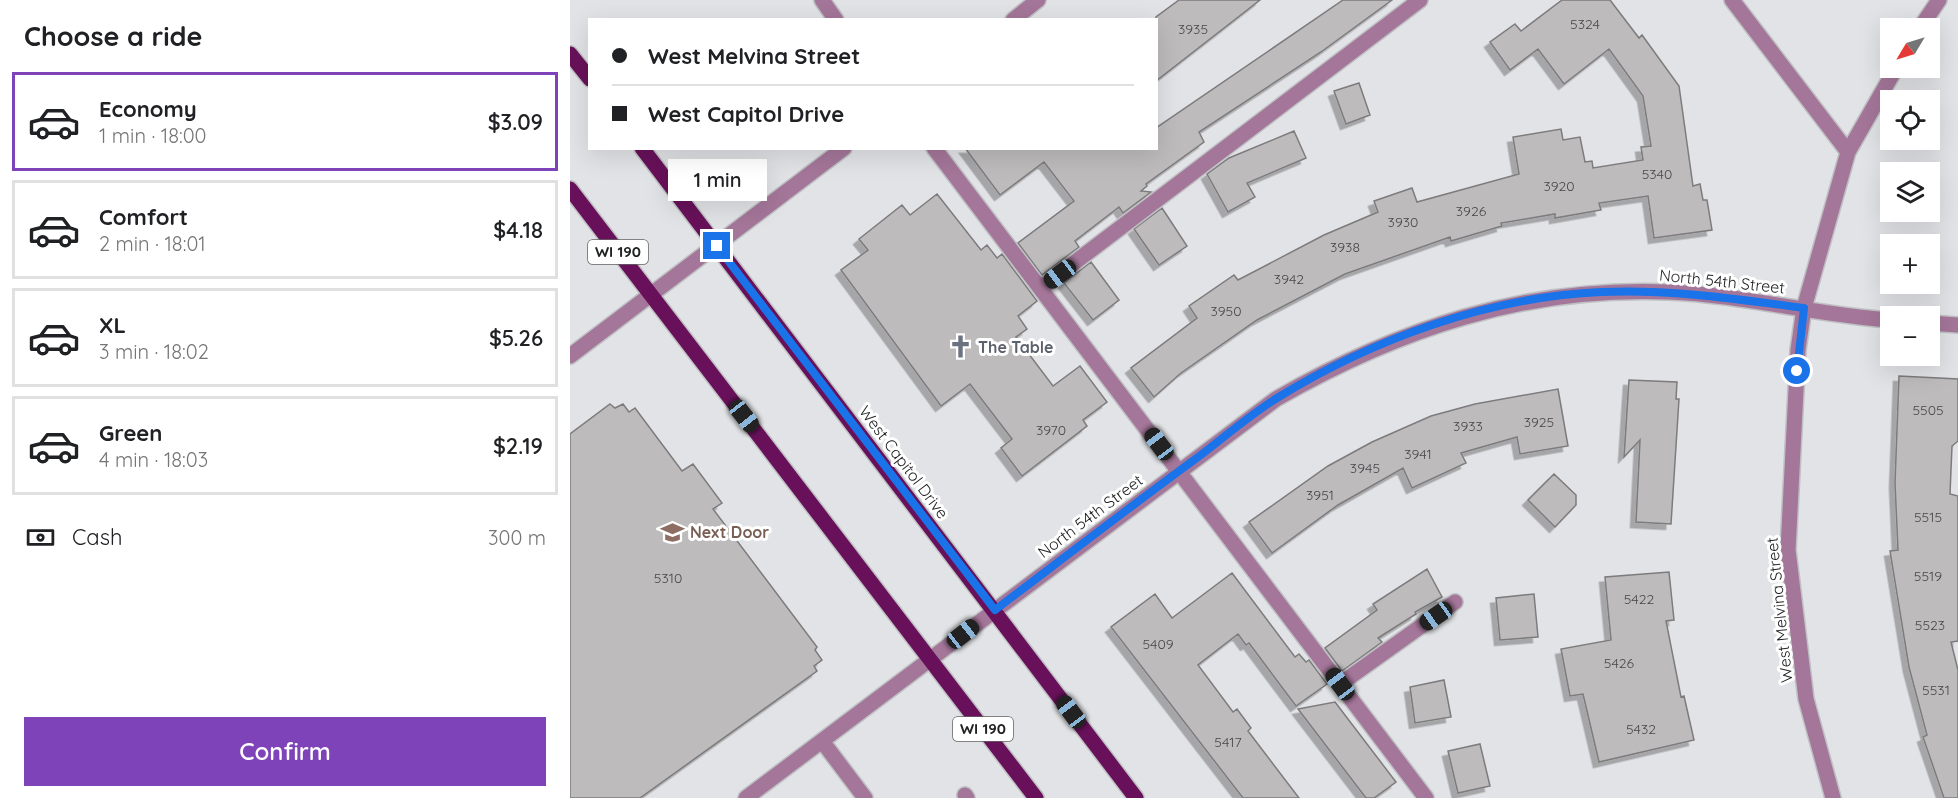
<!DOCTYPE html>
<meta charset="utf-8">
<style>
body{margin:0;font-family:Quicksand,sans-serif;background:#f6f6f6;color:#202124;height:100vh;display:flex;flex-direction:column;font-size:22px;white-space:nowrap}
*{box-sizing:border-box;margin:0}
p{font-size:20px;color:#757577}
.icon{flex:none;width:33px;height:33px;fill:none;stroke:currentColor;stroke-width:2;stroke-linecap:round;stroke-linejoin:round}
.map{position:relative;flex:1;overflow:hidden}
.drawer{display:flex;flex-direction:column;background:#fff;width:570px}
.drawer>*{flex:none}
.guide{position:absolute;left:18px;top:18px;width:570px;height:132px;border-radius:0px;box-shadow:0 6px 24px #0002;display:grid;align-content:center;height:132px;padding:0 24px;background:#fff}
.needle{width:39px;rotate:232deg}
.controls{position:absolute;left:1310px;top:18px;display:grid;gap:12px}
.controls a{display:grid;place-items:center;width:60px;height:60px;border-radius:0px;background:#fff;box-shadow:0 6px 24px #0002;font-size:30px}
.end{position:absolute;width:27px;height:27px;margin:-14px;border:8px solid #1a73e8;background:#fff;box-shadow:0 0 0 3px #fff}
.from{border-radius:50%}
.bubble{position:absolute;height:42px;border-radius:0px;background:#fff;box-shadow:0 6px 24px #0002;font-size:20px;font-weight:600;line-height:42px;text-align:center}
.car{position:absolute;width:18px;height:36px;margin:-18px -9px;border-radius:8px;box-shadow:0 0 4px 2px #0007;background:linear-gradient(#222 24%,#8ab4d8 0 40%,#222 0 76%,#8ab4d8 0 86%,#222 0)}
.guide b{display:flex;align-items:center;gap:21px;height:57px;font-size:22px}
.guide b+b{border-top:2px solid #e0e0e0}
.guide i{width:15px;height:15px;background:#202124}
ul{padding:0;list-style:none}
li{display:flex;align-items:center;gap:18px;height:99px;margin:0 12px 9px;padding:0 12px;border:3px solid #e0e0e0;border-radius:0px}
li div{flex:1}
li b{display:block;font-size:22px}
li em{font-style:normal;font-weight:600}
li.active{border-color:#7e43b9}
li>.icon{width:54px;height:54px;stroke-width:1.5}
h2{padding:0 24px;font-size:27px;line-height:72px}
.pay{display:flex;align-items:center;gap:15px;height:66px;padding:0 24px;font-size:22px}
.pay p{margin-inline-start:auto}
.primary-button{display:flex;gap:12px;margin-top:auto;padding:12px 24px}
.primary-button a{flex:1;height:69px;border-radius:0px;background:#7e43b9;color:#fff;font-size:24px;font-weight:600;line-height:69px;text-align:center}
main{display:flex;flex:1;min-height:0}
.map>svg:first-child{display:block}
.building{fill:#bebbbd;stroke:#7d7b7d;stroke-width:1.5;filter:url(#shadow)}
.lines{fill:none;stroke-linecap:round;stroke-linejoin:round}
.minor-casing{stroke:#bfc0c3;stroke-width:18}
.major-casing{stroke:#bfc0c3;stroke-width:18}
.minor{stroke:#a47699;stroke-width:15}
.major{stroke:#68115a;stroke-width:15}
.route{stroke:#1a73e8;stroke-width:8}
.labels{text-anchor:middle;stroke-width:6;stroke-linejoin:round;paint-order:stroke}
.number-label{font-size:14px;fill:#48484a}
.shield{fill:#fff;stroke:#646465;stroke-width:1.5}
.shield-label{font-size:15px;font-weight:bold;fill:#212223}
.street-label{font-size:16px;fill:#212223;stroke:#fff}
.worship-label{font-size:16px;font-weight:bold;fill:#5b616d;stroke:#fff;text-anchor:start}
.education-label{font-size:16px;font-weight:bold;fill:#785e54;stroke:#fff;text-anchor:start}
</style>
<main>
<section class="drawer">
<h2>Choose a ride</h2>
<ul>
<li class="active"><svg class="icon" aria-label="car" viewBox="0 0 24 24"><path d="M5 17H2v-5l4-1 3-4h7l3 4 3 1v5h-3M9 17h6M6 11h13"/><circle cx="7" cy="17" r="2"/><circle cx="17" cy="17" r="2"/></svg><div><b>Economy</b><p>1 min · 18:00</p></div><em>$3.09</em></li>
<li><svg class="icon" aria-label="car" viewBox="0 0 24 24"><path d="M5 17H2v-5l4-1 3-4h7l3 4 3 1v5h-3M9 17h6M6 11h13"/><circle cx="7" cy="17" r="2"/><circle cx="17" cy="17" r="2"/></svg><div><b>Comfort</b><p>2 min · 18:01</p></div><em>$4.18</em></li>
<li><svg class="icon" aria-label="car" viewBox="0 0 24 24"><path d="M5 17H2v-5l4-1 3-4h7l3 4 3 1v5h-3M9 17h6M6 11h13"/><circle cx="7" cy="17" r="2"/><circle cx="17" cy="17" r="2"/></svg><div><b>XL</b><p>3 min · 18:02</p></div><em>$5.26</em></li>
<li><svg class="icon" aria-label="car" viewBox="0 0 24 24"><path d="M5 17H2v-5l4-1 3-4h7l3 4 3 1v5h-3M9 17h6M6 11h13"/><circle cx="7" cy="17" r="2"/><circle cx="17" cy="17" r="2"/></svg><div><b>Green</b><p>4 min · 18:03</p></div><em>$2.19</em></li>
</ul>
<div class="pay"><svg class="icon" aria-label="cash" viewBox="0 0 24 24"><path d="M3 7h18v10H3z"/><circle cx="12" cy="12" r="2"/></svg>Cash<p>300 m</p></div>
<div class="primary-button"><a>Confirm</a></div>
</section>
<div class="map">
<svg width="1388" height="798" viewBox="0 0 1388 798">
<defs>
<filter id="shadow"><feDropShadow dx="-5.5" dy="5.5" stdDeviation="0" flood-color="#0004"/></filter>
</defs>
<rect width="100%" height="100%" fill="#e2e3e6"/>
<path class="building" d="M 609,0 L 690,0 L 586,81 L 586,17 Z
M 773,0 L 822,0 L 751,52 L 629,132 L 634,142 L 576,184 L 577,186 L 571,191 L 581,192 L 553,213 L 549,207 L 505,241 L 509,247 L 472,275 L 448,243 L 504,201 L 474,162 L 430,195 L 395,148 L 586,148 L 586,128 Z
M 992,0 L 1040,0 L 1069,38 L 1072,35 L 1109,86 L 1123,186 L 1130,184 L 1133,200 L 1137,200 L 1142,230 L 1084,238 L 1078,196 L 1029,203 L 1031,210 L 985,218 L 985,214 L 931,223 L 932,226 L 881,241 L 880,237 L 775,274 L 687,320 L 611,373 L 584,397 L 561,368 L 627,318 L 619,306 L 664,275 L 668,280 L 754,235 L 808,212 L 804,201 L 842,188 L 847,202 L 949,174 L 943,137 L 991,129 L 993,140 L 1010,137 L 1015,162 L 1022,161 L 1023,168 L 1073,160 L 1071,147 L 1081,146 L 1073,96 L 1039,49 L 994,84 L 968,49 L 940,70 L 920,42 L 945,24 L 951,31 Z
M 789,83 L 800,115 L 776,124 L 764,91 Z
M 724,131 L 736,158 L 677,183 L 685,197 L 658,212 L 637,174 L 659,158 Z
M 367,194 L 411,250 L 417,245 L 427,258 L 432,254 L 467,301 L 448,316 L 457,329 L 446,337 L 483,386 L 510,366 L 537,402 L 513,420 L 517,426 L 452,476 L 431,448 L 442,439 L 400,384 L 371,406 L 271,270 L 298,250 L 289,239 L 332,205 L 340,215 Z
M 592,208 L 617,246 L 589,265 L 564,229 Z
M 521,262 L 549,300 L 523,320 L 494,283 Z
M 1329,376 L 1388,379 L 1388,441 L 1382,446 L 1380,494 L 1388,496 L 1388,641 L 1381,642 L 1388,670 L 1388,798 L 1374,798 L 1353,737 L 1357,735 L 1339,667 L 1320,551 L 1328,550 L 1325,483 Z
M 1059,380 L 1107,382 L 1106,399 L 1109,399 L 1101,524 L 1066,522 L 1070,440 L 1054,457 Z
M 988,389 L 998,446 L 950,454 L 947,437 L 891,453 L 896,463 L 842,488 L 833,468 L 768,505 L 702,553 L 679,522 L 758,466 L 802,442 L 861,416 L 905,404 Z
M 40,404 L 45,408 L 53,404 L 59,412 L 65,408 L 112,471 L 123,464 L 152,503 L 143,509 L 247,647 L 245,650 L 252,660 L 244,666 L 247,671 L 70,798 L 0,798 L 0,434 Z
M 984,474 L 1006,495 L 1006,505 L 985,527 L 958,500 Z
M 857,569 L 872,597 L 845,612 L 846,614 L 808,638 L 812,642 L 772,671 L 755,648 L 807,610 L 803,604 Z
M 1099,572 L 1104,620 L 1096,621 L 1111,697 L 1114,696 L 1124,740 L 1029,762 L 1013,694 L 1000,696 L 991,649 L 1041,640 L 1035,577 Z
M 662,573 L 725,657 L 729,654 L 736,662 L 739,660 L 757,684 L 726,706 L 679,643 L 676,645 L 668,634 L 628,665 L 663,712 L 667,709 L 681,728 L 678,731 L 729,798 L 673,798 L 541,627 L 585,594 L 602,618 Z
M 964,594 L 968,637 L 930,640 L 926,598 Z
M 874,680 L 881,717 L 845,723 L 840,687 Z
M 765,702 L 826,782 L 804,798 L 796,798 L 728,709 Z
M 910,744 L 920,786 L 888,793 L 878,751 Z"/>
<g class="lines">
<defs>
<path id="minor" d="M 252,0 L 266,20
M 1162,0 L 1278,152
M 443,20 L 468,0
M 1350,28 L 1369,0
M 364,148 L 856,798
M 471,288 L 850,0
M 1359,323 L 1388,325
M 0,356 L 274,148
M 770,684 L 885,602
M 252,741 L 295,798
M 395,795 L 397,798
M 176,798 L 706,399 C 828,329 956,286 1099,292 C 1173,295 1246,315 1320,320
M 1263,798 L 1236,699 L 1218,550 L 1228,350 L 1234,308 L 1278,152 L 1326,68"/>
<path id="major" d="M 0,54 L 20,79
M 72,148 L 566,798
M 0,189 L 466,798"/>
</defs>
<use href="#minor" class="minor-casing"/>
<use href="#major" class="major-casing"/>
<use href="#minor" class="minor"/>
<use href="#major" class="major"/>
</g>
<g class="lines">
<path class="route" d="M 147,246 L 425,610 C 491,560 557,509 624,460 C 651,440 678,416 707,398 C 803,339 918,297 1031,292 C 1099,289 1166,299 1234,308 L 1227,371"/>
</g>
<defs>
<symbol id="church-bare" viewBox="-9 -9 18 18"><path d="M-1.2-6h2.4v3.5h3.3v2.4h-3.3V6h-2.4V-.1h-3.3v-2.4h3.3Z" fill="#6b7280" stroke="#fff" stroke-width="2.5" paint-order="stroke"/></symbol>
<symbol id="school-bare" viewBox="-9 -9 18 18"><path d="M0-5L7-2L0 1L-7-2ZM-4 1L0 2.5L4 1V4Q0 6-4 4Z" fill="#8d6e63" stroke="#fff" stroke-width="2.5" paint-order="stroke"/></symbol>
</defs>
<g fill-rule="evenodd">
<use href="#church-bare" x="374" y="330" width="33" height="33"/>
<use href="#school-bare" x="86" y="516" width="33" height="33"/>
</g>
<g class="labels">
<g class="number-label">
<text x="1015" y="29">5324</text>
<text x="623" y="34">3935</text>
<text x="1087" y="179">5340</text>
<text x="989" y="191">3920</text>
<text x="901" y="216">3926</text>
<text x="833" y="227">3930</text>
<text x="775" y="252">3938</text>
<text x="719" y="284">3942</text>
<text x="656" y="316">3950</text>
<text x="1358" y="415">5505</text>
<text x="969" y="427">3925</text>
<text x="898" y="431">3933</text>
<text x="481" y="435">3970</text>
<text x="848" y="459">3941</text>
<text x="795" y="473">3945</text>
<text x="750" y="500">3951</text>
<text x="1358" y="522">5515</text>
<text x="1358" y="581">5519</text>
<text x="98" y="583">5310</text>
<text x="1069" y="604">5422</text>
<text x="1360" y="630">5523</text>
<text x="588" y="649">5409</text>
<text x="1049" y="668">5426</text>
<text x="1366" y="695">5531</text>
<text x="1071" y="734">5432</text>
<text x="658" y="747">5417</text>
</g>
<g class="shield">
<rect x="18" y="240" width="60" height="24" rx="4.5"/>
<rect x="383" y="717" width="60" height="24" rx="4.5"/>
</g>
<g class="shield-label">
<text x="48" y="257">WI 190</text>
<text x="413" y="734">WI 190</text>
</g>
<g class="street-label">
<text transform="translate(1152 281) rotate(6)" y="6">North 54th Street</text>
<text transform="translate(334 462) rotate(53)" y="6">West Capitol Drive</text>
<text transform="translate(520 516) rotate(-37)" y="6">North 54th Street</text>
<text transform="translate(1209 610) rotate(-96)" y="6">West Melvina Street</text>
</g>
<g class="worship-label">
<text x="408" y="353">The Table</text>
</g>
<g class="education-label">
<text x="120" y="538">Next Door</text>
</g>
</g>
</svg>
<div class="controls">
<a><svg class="needle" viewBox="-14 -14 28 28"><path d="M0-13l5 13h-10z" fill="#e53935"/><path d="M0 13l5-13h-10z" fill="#757577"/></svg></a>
<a><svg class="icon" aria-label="locate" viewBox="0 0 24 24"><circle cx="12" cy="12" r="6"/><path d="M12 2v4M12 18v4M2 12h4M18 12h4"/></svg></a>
<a><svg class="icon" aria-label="layers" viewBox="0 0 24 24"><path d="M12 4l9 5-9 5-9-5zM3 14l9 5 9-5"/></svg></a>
<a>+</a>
<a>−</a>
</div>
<i class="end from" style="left:1227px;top:371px"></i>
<i class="end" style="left:147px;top:246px"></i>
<div class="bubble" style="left:98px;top:159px;width:99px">1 min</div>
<i class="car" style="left:490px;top:274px;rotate:233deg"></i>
<i class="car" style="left:174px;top:416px;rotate:142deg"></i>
<i class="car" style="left:589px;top:444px;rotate:323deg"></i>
<i class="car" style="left:866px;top:616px;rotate:235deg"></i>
<i class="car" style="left:393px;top:634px;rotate:52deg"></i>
<i class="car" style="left:770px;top:684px;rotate:323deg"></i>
<i class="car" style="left:501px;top:712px;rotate:323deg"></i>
<div class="guide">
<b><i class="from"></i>West Melvina Street</b>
<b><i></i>West Capitol Drive</b>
</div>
</div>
</main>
